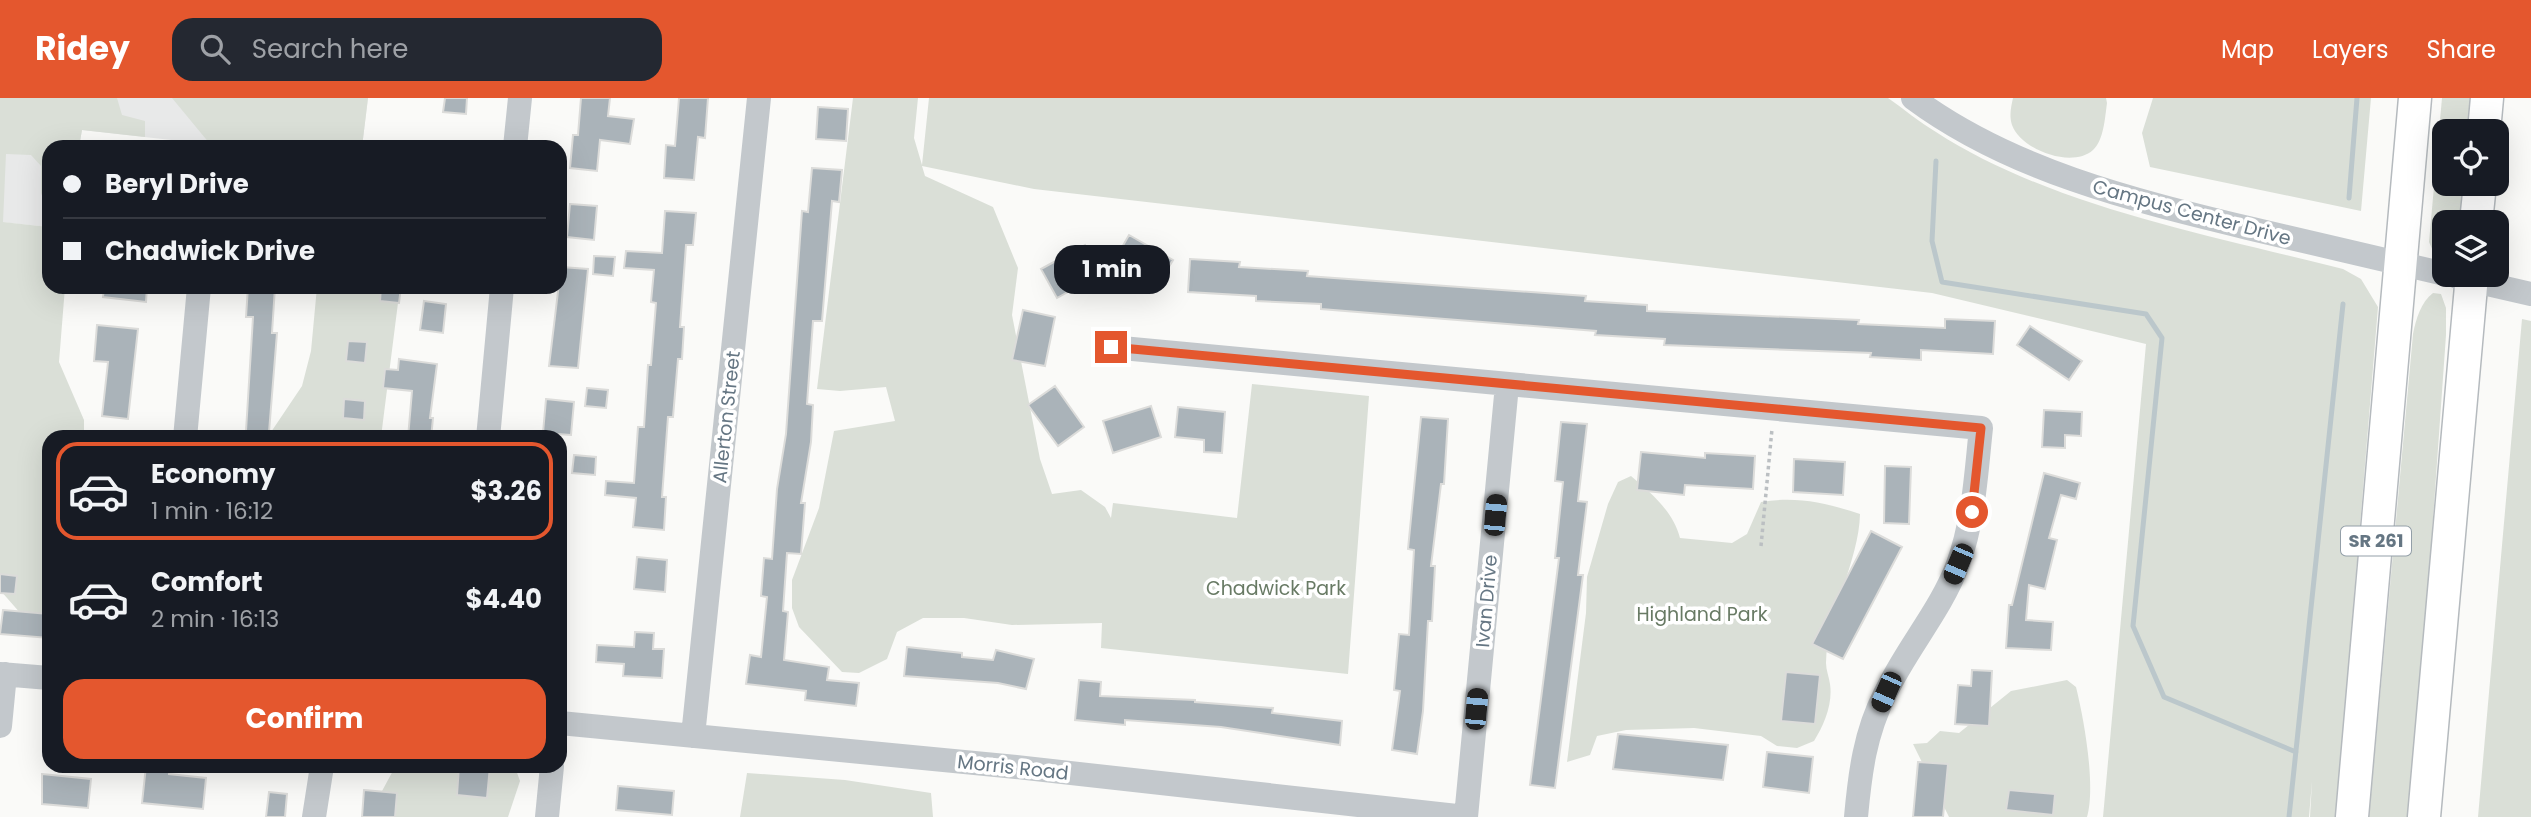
<!DOCTYPE html>
<meta charset="utf-8">
<style>
body{margin:0;font-family:Poppins,sans-serif;background:#242831;color:#f1f3f6;height:100vh;display:flex;flex-direction:column;font-size:26px;white-space:nowrap}
*{box-sizing:border-box;margin:0}
p{font-size:23px;color:#9ea1a6}
.icon{flex:none;width:38px;height:38px;fill:none;stroke:currentColor;stroke-width:2;stroke-linecap:round;stroke-linejoin:round}
.map{position:relative;flex:1;overflow:hidden}
.panel{position:absolute;left:42px;top:332px;width:525px;height:343px;display:flex;flex-direction:column;background:#171b24;border-radius:21px;box-shadow:0 7px 28px #0002}
.panel>*{flex:none}
.top-card{position:absolute;left:42px;top:42px;width:525px;height:154px;border-radius:21px;box-shadow:0 7px 28px #0002;display:grid;align-content:center;height:154px;padding:0 21px;background:#171b24}
.buttons{position:absolute;left:2432px;top:21px;display:grid;gap:14px}
.buttons a{display:grid;place-items:center;width:77px;height:77px;border-radius:14px;background:#171b24;box-shadow:0 7px 28px #0002;font-size:35px}
.end{position:absolute;width:32px;height:32px;margin:-16px;border:9px solid #e4572e;background:#fff;box-shadow:0 0 0 4px #fff}
.from{border-radius:50%}
.bubble{position:absolute;height:49px;border-radius:21px;background:#171b24;box-shadow:0 7px 28px #0002;font-size:23px;font-weight:700;line-height:49px;text-align:center}
.car{position:absolute;width:21px;height:42px;margin:-21px -10px;border-radius:9px;box-shadow:0 0 5px 2px #0007;background:linear-gradient(#222 24%,#8ab4d8 0 40%,#222 0 76%,#8ab4d8 0 86%,#222 0)}
.top-card b{display:flex;align-items:center;gap:24px;height:66px;font-size:26px}
.top-card b+b{border-top:2px solid #363941}
.top-card i{width:18px;height:18px;background:#f1f3f6}
ul{padding:12px 0 0;list-style:none}
li{display:flex;align-items:center;gap:21px;height:98px;margin:0 14px 10px;padding:0 7px;border:4px solid transparent;border-radius:21px}
li div{flex:1}
li b{display:block;font-size:26px}
li em{font-style:normal;font-weight:700}
li.on{border-color:#e4572e}
li>.icon{width:63px;height:63px;stroke-width:1.5}
.button{display:flex;gap:14px;margin-top:auto;padding:14px 21px}
.button a{flex:1;height:80px;border-radius:21px;background:#e4572e;color:#fff;font-size:28px;font-weight:700;line-height:80px;text-align:center}
header{display:flex;align-items:center;gap:42px;box-sizing:border-box;height:98px;padding:0 35px;background:#e4572e;color:#fff}
header strong{font-size:33px}
nav{display:flex;gap:38px;margin-inline-start:auto;font-size:24px}
.search{width:490px;height:63px;background:#242831;display:flex;align-items:center;gap:18px;box-sizing:border-box;padding:0 24px;border-radius:21px;color:#9ea1a6;font-size:26px}
.map>svg:first-child{display:block}
.built{fill:#e8e9e9}
.green{fill:#dadfd7}
.lines{fill:none;stroke-linecap:round;stroke-linejoin:round}
.stream{stroke:#bbc7cb;stroke-width:5}
.building{fill:#aab3b9;stroke:#dcdcda;stroke-width:2}
.major-casing{stroke:#b5babe;stroke-width:35}
.path{stroke:#bbbfc2;stroke-width:3.5;stroke-dasharray:3.5 3.5;stroke-linecap:butt}
.minor{stroke:#c3c8cc;stroke-width:24}
.major{stroke:#fff;stroke-width:32}
.route{stroke:#e4572e;stroke-width:9}
.labels{text-anchor:middle;stroke-width:7;stroke-linejoin:round;paint-order:stroke}
.shield{fill:#fff;stroke:#939fa8;stroke-width:2}
.shield-label{font-size:18px;font-weight:bold;fill:#657683}
.street-label{font-size:19px;fill:#657683;stroke:#fff}
.park-label{font-size:19px;fill:#687a64;stroke:#fff}
</style>
<header>
<strong>Ridey</strong>
<div class="search"><svg class="icon" aria-label="search" viewBox="0 0 24 24"><circle cx="10" cy="10" r="6"/><path d="M15 15l6 6"/></svg>Search here</div>
<nav><a>Map</a><a>Layers</a><a>Share</a></nav>
</header>
<div class="map">
<svg width="2531" height="719" viewBox="0 0 2531 719">
<rect width="100%" height="100%" fill="#fafaf8"/>
<path class="built" d="M 0,0 L 368,0 L 362,49 L 234,49 L 82,32 L 79,49 L 49,49 L 49,129 L 0,124 Z"/>
<path class="green" d="M 0,0 L 117,0 L 122,17 L 145,23 L 145,39 L 82,32 L 79,49 L 49,49 L 49,116 L 41,95 L 41,68 L 31,57 L 6,56 L 3,124 L 49,129 L 49,189 L 65,189 L 59,264 L 84,322 L 84,339 L 49,340 L 49,526 L 36,533 L 0,492 Z
M 172,0 L 368,0 L 362,49 L 210,46 Z
M 853,0 L 918,0 L 914,40 L 922,67 L 929,0 L 1888,0 C 1904,11 1919,24 1936,34 C 2050,108 2212,138 2343,171 L 2361,181 L 2378,209 L 2336,719 L 2310,719 L 2312,683 L 2309,719 L 2103,719 L 2146,246 L 1932,195 L 1034,91 L 922,68 L 925,78 L 993,109 L 1018,170 L 1012,217 L 1040,361 L 1052,396 L 1081,392 L 1105,409 L 1111,420 L 1113,405 L 1237,420 L 1252,286 L 1369,298 L 1348,576 L 1101,550 L 1102,525 L 1012,527 L 964,520 L 923,520 L 897,534 L 887,561 L 859,575 L 842,574 L 799,529 L 792,510 L 792,482 L 819,410 L 834,333 L 895,323 L 886,289 L 840,293 L 817,291 Z
M 2013,0 L 2106,0 L 2107,5 C 2105,19 2104,42 2093,52 C 2072,71 2021,52 2012,27 C 2009,18 2011,9 2013,0 Z
M 2153,0 L 2371,0 L 2361,113 L 2150,69 L 2142,35 Z
M 2442,0 L 2476,0 L 2473,33 L 2445,33 L 2445,86 L 2469,86 L 2460,124 L 2445,124 L 2445,152 L 2433,153 L 2429,144 Z
M 317,189 L 400,189 L 381,339 L 267,340 L 302,288 L 311,253 Z
M 2433,195 L 2441,196 L 2446,210 L 2446,237 L 2412,719 L 2369,719 L 2413,236 C 2416,221 2421,204 2433,195 Z
M 2522,221 L 2531,223 L 2531,719 L 2478,719 Z
M 1631,378 C 1651,395 1673,413 1680,440 L 1732,445 L 1747,436 L 1761,404 C 1797,398 1826,405 1860,416 C 1859,463 1827,516 1826,565 C 1826,572 1829,579 1830,586 C 1833,606 1824,627 1814,643 L 1797,650 L 1777,648 L 1761,638 L 1694,630 L 1626,632 L 1597,638 L 1590,657 L 1567,664 L 1586,515 L 1587,479 L 1608,406 L 1618,384 Z
M 2067,582 L 2076,589 C 2084,621 2096,688 2087,719 L 1949,719 L 1913,646 L 1927,645 L 1940,633 L 1959,635 L 2011,593 Z
M 395,669 L 515,669 L 520,683 L 508,719 L 368,719 Z
M 747,675 L 845,682 L 931,695 L 933,719 L 740,719 Z"/>
<g class="lines">
<path class="stream" d="M 1936,63 L 1932,143 L 1942,184 L 2146,216 L 2162,240 L 2133,528 L 2164,599 L 2296,654
M 2349,100 L 2357,0
M 2289,719 L 2343,206"/>
</g>
<path class="building" d="M 445,0 L 467,0 L 466,16 L 443,14 Z
M 581,0 L 610,0 L 608,18 L 634,21 L 630,46 L 600,42 L 597,73 L 570,70 L 573,37 L 578,37 Z
M 679,0 L 708,0 L 705,40 L 698,39 L 694,82 L 664,80 L 666,47 L 675,48 Z
M 818,9 L 848,11 L 846,43 L 816,41 Z
M 812,70 L 842,72 L 839,104 L 832,103 L 822,223 L 813,223 L 807,306 L 813,307 L 811,344 L 801,405 L 805,405 L 801,456 L 787,455 L 783,513 L 788,514 L 784,562 L 829,569 L 827,582 L 859,585 L 856,608 L 805,602 L 806,593 L 746,586 L 750,557 L 761,559 L 767,499 L 761,498 L 764,460 L 772,461 L 777,391 L 786,336 L 802,113 L 808,114 Z
M 570,106 L 597,108 L 594,142 L 567,139 Z
M 665,113 L 696,115 L 693,147 L 686,147 L 680,229 L 684,229 L 682,261 L 678,261 L 673,319 L 668,319 L 662,399 L 666,399 L 664,432 L 633,429 L 636,400 L 605,397 L 606,383 L 634,385 L 638,329 L 644,329 L 648,267 L 651,267 L 656,205 L 651,204 L 654,172 L 624,170 L 626,153 L 662,155 Z
M 1129,137 L 1173,162 L 1156,190 L 1113,165 Z
M 1085,147 L 1100,176 L 1057,200 L 1041,171 Z
M 594,158 L 615,159 L 613,178 L 593,176 Z
M 1190,161 L 1240,164 L 1239,169 L 1308,173 L 1307,178 L 1586,198 L 1585,203 L 1647,207 L 1647,213 L 1859,222 L 1858,226 L 1945,230 L 1945,221 L 1995,223 L 1993,256 L 1921,252 L 1921,262 L 1870,259 L 1871,255 L 1664,247 L 1665,241 L 1595,237 L 1596,233 L 1321,211 L 1321,206 L 1256,203 L 1256,198 L 1188,194 Z
M 561,169 L 588,171 L 578,270 L 549,268 Z
M 104,189 L 147,189 L 146,204 L 103,199 Z
M 248,189 L 275,189 L 272,235 L 277,235 L 269,334 L 246,333 L 253,219 L 246,219 Z
M 381,189 L 401,189 L 399,205 L 380,203 Z
M 424,203 L 446,206 L 443,235 L 420,232 Z
M 1023,212 L 1055,219 L 1045,268 L 1012,262 Z
M 97,227 L 138,231 L 128,321 L 102,318 L 108,264 L 94,263 Z
M 2030,228 L 2082,263 L 2069,282 L 2017,247 Z
M 348,243 L 367,244 L 365,265 L 346,263 Z
M 399,261 L 437,266 L 430,320 L 433,320 L 431,340 L 408,340 L 412,293 L 383,290 L 385,271 L 398,272 Z
M 1055,288 L 1084,329 L 1058,348 L 1028,307 Z
M 587,290 L 608,292 L 606,310 L 585,308 Z
M 344,301 L 365,303 L 364,322 L 343,320 Z
M 546,301 L 574,304 L 571,337 L 543,335 Z
M 1151,308 L 1161,339 L 1113,355 L 1103,323 Z
M 1178,309 L 1225,314 L 1222,355 L 1204,354 L 1204,342 L 1175,339 Z
M 2044,312 L 2082,314 L 2081,338 L 2065,337 L 2065,350 L 2042,349 Z
M 1421,319 L 1448,321 L 1444,386 L 1441,386 L 1431,468 L 1435,468 L 1432,523 L 1428,523 L 1423,613 L 1417,656 L 1392,652 L 1400,593 L 1394,592 L 1399,536 L 1409,537 L 1414,452 L 1408,451 Z
M 1561,324 L 1587,326 L 1578,403 L 1587,404 L 1578,477 L 1583,477 L 1555,690 L 1530,687 L 1559,460 L 1555,460 L 1563,384 L 1555,383 Z
M 1641,354 L 1705,360 L 1705,355 L 1755,358 L 1753,391 L 1685,387 L 1684,397 L 1637,392 Z
M 574,357 L 596,359 L 595,377 L 572,375 Z
M 1794,361 L 1845,364 L 1843,397 L 1793,394 Z
M 1885,368 L 1911,369 L 1909,426 L 1884,425 Z
M 2044,375 L 2080,385 L 2076,401 L 2061,397 L 2049,440 L 2057,442 L 2045,491 L 2029,487 L 2026,522 L 2053,524 L 2051,552 L 2006,550 L 2009,507 L 2012,507 Z
M 1871,433 L 1902,449 L 1843,561 L 1812,546 Z
M 637,459 L 667,462 L 665,494 L 634,491 Z
M 0,476 L 17,478 L 15,496 L 0,495 Z
M 3,512 L 49,516 L 49,540 L 0,536 Z
M 635,534 L 654,535 L 653,551 L 664,551 L 662,580 L 623,578 L 624,566 L 596,564 L 597,547 L 634,549 Z
M 907,549 L 962,555 L 962,559 L 993,562 L 996,552 L 1034,561 L 1026,591 L 998,585 L 904,578 Z
M 1972,572 L 1992,573 L 1989,628 L 1955,626 L 1958,587 L 1971,588 Z
M 1786,574 L 1820,577 L 1815,626 L 1781,623 Z
M 1079,582 L 1101,584 L 1100,598 L 1195,602 L 1195,604 L 1273,610 L 1272,615 L 1342,623 L 1340,647 L 1221,629 L 1125,622 L 1125,627 L 1075,622 Z
M 1618,636 L 1728,647 L 1723,682 L 1613,671 Z
M 1767,654 L 1813,659 L 1809,695 L 1763,689 Z
M 1918,664 L 1948,666 L 1943,719 L 1913,719 Z
M 146,668 L 170,668 L 169,676 L 206,680 L 203,711 L 142,705 Z
M 459,668 L 490,668 L 487,700 L 457,697 Z
M 42,676 L 91,681 L 88,710 L 42,706 Z
M 618,688 L 674,693 L 672,717 L 616,712 Z
M 364,692 L 397,695 L 395,719 L 362,719 Z
M 2009,692 L 2055,696 L 2053,717 L 2006,712 Z
M 269,694 L 287,696 L 285,719 L 266,719 Z"/>
<g class="lines">
<defs>
<path id="major" d="M 2484,33 L 2487,0
M 2476,124 L 2480,86
M 2352,719 L 2415,0
M 2424,719 L 2472,177"/>
</defs>
<use href="#major" class="major-casing"/>
<path class="path" d="M 1761,448 L 1772,331"/>
<path class="minor" d="M 1913,0 C 2010,72 2132,102 2248,130 C 2314,145 2379,161 2445,176
M 515,49 L 520,0
M 2457,179 L 2531,196
M 1111,249 L 1981,330 C 1976,376 1974,422 1958,466 C 1941,512 1906,551 1885,596 C 1865,635 1860,675 1856,719
M 185,340 L 199,189
M 488,340 L 502,189
M 0,576 L 49,580
M 560,625 L 1016,669 L 1466,719
M 0,628 L 5,576
M 693,638 L 759,0
M 314,719 L 322,668
M 547,719 L 552,668
M 1466,719 L 1507,287"/>
<use href="#major" class="major"/>
</g>
<g class="lines">
<path class="route" d="M 1111,249 L 1981,330 L 1972,414"/>
</g>
<g class="labels">
<rect class="shield" x="2341" y="428.5" width="70" height="29" rx="5"/>
<g class="shield-label">
<text x="2376" y="449">SR 261</text>
</g>
<g class="street-label">
<text transform="translate(2192 114) rotate(15)" y="7">Campus Center Drive</text>
<text transform="translate(726 319) rotate(-84)" y="7">Allerton Street</text>
<text transform="translate(1486 503) rotate(-85)" y="7">Ivan Drive</text>
<text transform="translate(1013 669) rotate(6)" y="7">Morris Road</text>
</g>
<g class="park-label">
<text x="1276" y="497">Chadwick Park</text>
<text x="1702" y="523">Highland Park</text>
</g>
</g>
</svg>
<div class="buttons">
<a><svg class="icon" aria-label="locate" viewBox="0 0 24 24"><circle cx="12" cy="12" r="6"/><path d="M12 2v4M12 18v4M2 12h4M18 12h4"/></svg></a>
<a><svg class="icon" aria-label="layers" viewBox="0 0 24 24"><path d="M12 4l9 5-9 5-9-5zM3 14l9 5 9-5"/></svg></a>
</div>
<i class="end from" style="left:1972px;top:414px"></i>
<i class="end" style="left:1111px;top:249px"></i>
<div class="bubble" style="left:1054px;top:147px;width:116px">1 min</div>
<i class="car" style="left:1495px;top:417px;rotate:5deg"></i>
<i class="car" style="left:1958px;top:466px;rotate:203deg"></i>
<i class="car" style="left:1886px;top:594px;rotate:204deg"></i>
<i class="car" style="left:1476px;top:611px;rotate:5deg"></i>
<div class="top-card">
<b><i class="from"></i>Beryl Drive</b>
<b><i></i>Chadwick Drive</b>
</div>
<section class="panel">
<ul>
<li class="on"><svg class="icon" aria-label="car" viewBox="0 0 24 24"><path d="M5 17H2v-5l4-1 3-4h7l3 4 3 1v5h-3M9 17h6M6 11h13"/><circle cx="7" cy="17" r="2"/><circle cx="17" cy="17" r="2"/></svg><div><b>Economy</b><p>1 min · 16:12</p></div><em>$3.26</em></li>
<li><svg class="icon" aria-label="car" viewBox="0 0 24 24"><path d="M5 17H2v-5l4-1 3-4h7l3 4 3 1v5h-3M9 17h6M6 11h13"/><circle cx="7" cy="17" r="2"/><circle cx="17" cy="17" r="2"/></svg><div><b>Comfort</b><p>2 min · 16:13</p></div><em>$4.40</em></li>
</ul>
<div class="button"><a>Confirm</a></div>
</section>
</div>
